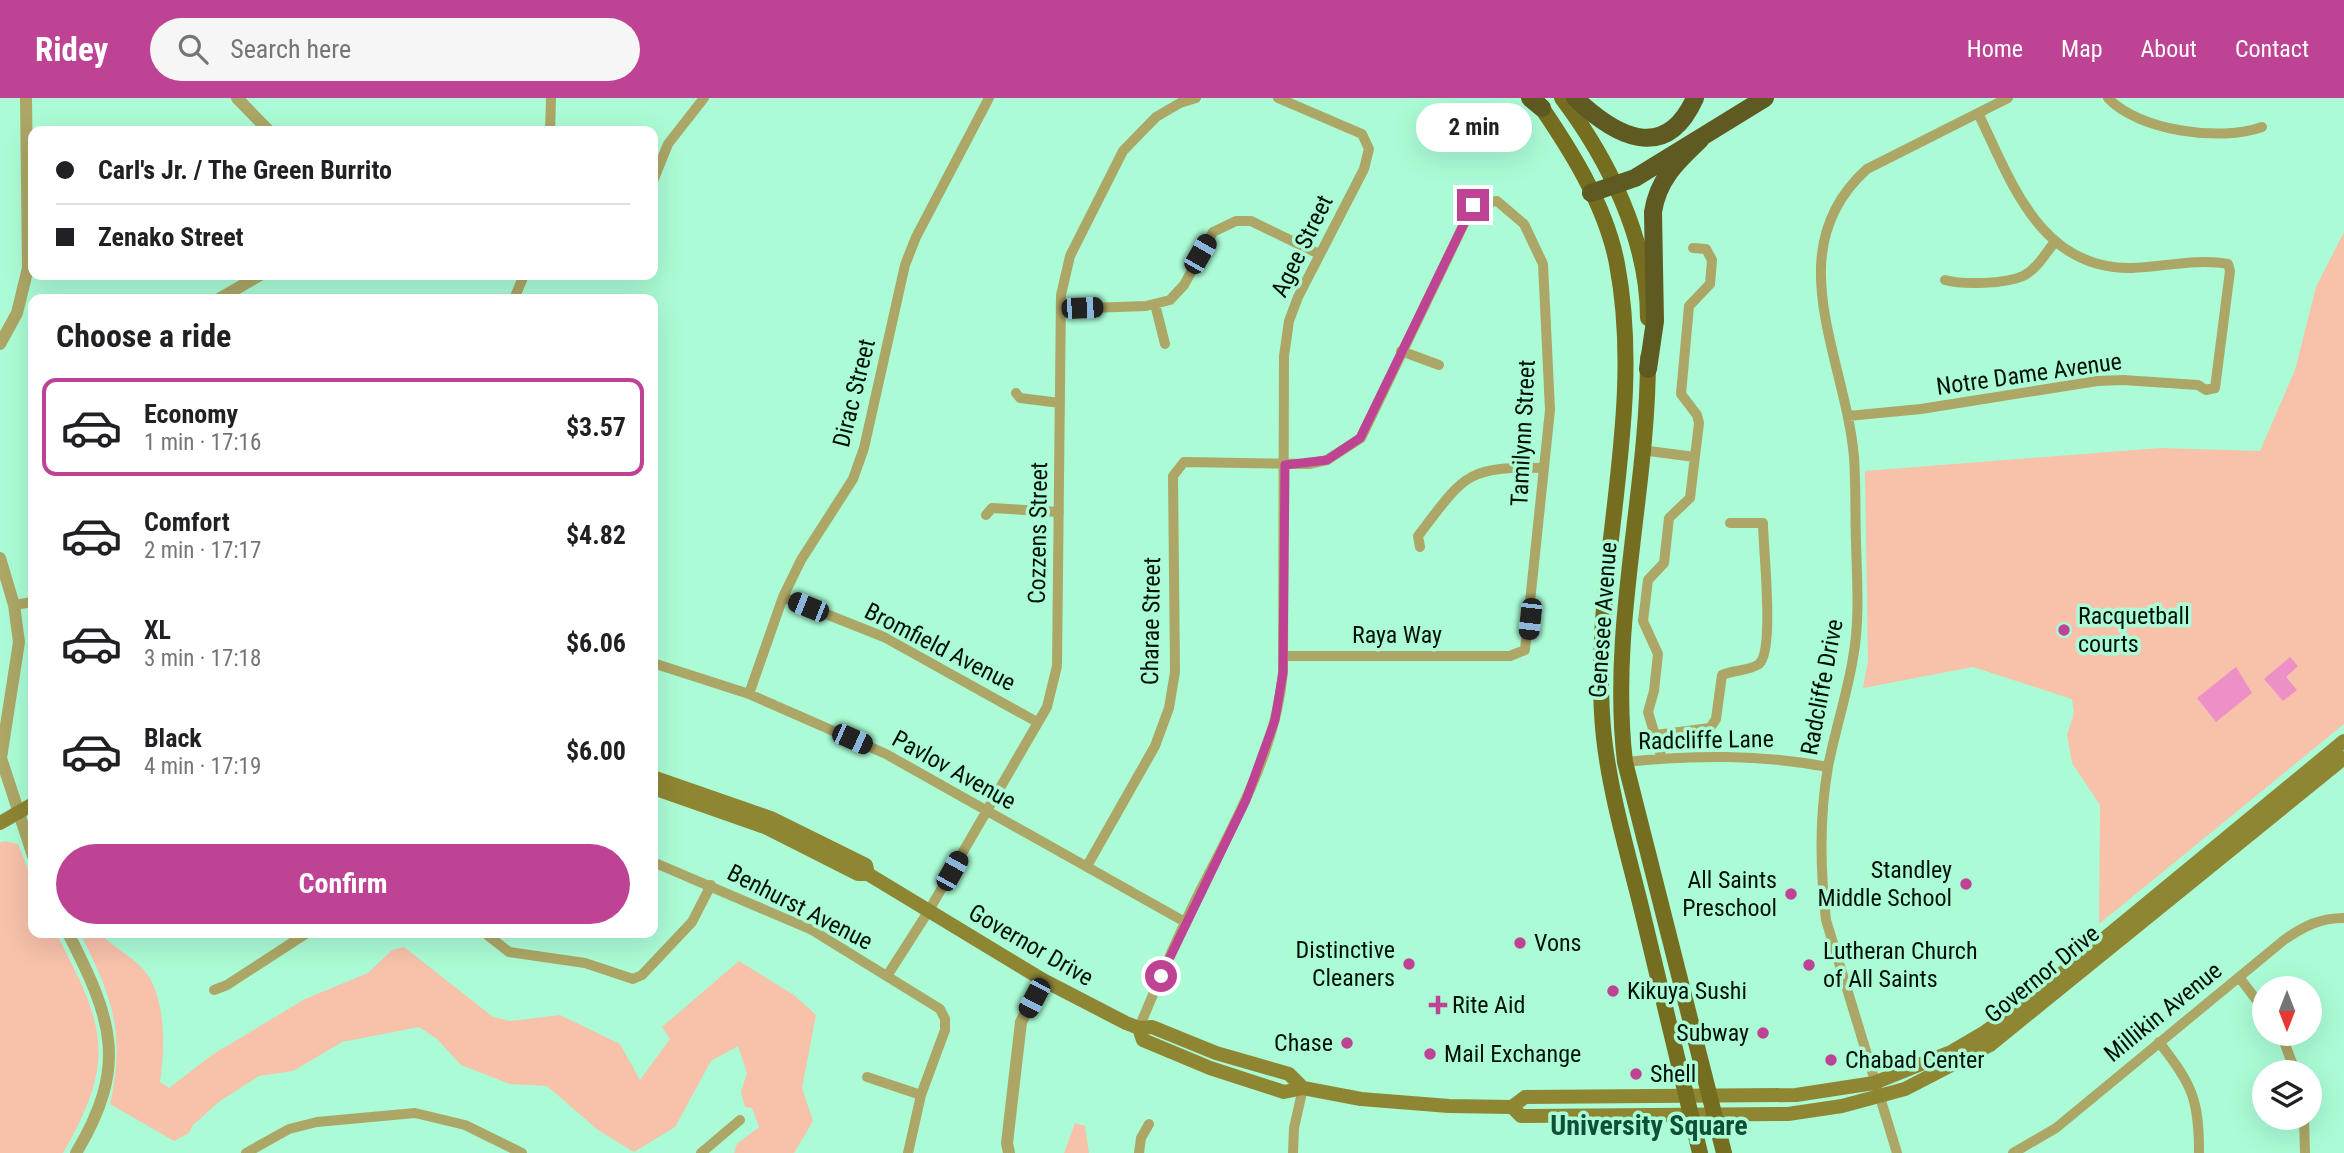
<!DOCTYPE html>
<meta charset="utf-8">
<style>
body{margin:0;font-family:"Roboto Condensed",sans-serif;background:#f6f6f6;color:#202124;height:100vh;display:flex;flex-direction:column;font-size:26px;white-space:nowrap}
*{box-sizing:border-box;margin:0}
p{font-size:23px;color:#757577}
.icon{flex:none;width:38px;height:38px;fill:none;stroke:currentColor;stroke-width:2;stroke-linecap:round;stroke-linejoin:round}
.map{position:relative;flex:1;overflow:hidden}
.panel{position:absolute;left:28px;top:196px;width:630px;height:644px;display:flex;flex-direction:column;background:#fff;border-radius:14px;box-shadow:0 7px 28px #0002}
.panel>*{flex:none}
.guide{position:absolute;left:28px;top:28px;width:630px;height:154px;border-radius:14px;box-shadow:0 7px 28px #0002;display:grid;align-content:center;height:154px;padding:0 28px;background:#fff}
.needle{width:46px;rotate:180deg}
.controls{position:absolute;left:2252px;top:878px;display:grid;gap:14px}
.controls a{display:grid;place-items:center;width:70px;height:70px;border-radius:50%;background:#fff;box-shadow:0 7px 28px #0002;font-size:35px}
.end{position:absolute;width:32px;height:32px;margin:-16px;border:9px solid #bf4394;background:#fff;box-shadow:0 0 0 4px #fff}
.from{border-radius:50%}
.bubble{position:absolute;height:49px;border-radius:24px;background:#fff;box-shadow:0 7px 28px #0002;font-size:23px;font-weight:700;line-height:49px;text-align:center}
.car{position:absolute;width:21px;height:42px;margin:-21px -10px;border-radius:9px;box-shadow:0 0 5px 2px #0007;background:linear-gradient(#222 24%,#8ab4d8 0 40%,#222 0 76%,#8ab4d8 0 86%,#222 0)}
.guide b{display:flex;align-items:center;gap:24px;height:66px;font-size:26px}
.guide b+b{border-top:2px solid #e0e0e0}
.guide i{width:18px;height:18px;background:#202124}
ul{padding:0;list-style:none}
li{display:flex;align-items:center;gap:21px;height:98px;margin:0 14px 10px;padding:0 14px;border:4px solid transparent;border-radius:14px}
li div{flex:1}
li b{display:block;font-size:26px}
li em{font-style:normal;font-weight:700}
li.current{border-color:#bf4394}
li>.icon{width:63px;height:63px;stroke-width:1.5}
h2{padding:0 28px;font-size:32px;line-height:84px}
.primary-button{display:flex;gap:14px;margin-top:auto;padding:14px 28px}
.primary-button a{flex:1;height:80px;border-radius:42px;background:#bf4394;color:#fff;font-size:28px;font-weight:700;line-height:80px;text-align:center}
header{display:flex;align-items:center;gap:42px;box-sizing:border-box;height:98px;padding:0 35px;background:#bf4394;color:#fff}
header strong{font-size:33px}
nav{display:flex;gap:38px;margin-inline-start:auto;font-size:24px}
.search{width:490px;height:63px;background:#f6f6f6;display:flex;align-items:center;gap:18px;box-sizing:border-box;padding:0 24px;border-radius:38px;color:#757577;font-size:26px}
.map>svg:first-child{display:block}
.green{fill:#f7c1aa}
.water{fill:#ed90c8}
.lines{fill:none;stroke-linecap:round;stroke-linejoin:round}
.minor{stroke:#aca766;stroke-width:10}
.tertiary{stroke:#aca766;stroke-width:12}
.secondary{stroke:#8e8633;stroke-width:14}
.primary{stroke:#756e20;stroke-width:16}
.motorway{stroke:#5f5a22;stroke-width:18}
.route{stroke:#bf4394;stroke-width:9}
.poi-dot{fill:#bf4394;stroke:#abfcd6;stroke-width:2.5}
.labels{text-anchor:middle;stroke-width:7;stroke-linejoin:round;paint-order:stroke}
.street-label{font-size:24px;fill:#001108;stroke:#abfcd6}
.poi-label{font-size:24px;fill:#001108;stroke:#abfcd6;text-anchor:start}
.quarter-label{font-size:28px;font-weight:bold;fill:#0d4f38;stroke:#abfcd6}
</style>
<header>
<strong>Ridey</strong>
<div class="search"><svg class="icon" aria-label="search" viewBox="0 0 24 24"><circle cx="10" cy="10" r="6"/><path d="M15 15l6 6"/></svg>Search here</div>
<nav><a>Home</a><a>Map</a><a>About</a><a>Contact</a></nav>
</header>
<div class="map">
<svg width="2344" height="1055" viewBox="0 0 2344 1055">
<rect width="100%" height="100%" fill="#abfcd6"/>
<path class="green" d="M 2344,134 L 2344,626 L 2099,826 L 2100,707 L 2072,665 L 2067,637 L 2074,615 L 2072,601 L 1973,569 L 1863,590 L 1868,563 L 1865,373 L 2161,350 L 2260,353 L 2295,272 L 2316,189 Z
M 4,743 L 18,746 L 33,784 L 33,835 L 56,835 C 104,927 118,960 63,1055 L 0,1055 L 0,745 Z
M 80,835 L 100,835 C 112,849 129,856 141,869 C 167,894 165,951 160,984 L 169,990 L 212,957 L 305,901 L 368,875 L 392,852 L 404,849 L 493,919 L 511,923 L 560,917 L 620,946 L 640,982 L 670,941 L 662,929 L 739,863 L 794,897 L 816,917 L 802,990 L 813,1023 L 794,1055 L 734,1055 L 737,1046 L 759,1029 L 752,1010 L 745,1009 L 741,994 L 747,975 L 738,948 L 711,963 L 675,1029 L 634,1054 L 598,1032 L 547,988 L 510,986 L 461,967 L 437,941 L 419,929 L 342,944 L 293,973 L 259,978 L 220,1003 L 193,1027 L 189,1035 L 174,1043 L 110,1006 C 126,935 112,898 80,835 Z
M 1075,1025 L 1085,1028 L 1089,1055 L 1064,1055 Z"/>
<path class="water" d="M 2290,559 L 2298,568 L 2286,579 L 2297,592 L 2283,603 L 2264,581 Z
M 2236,569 L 2252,595 L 2216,624 L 2197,600 Z"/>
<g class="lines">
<path class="minor" d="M 2108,0 C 2139,33 2221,44 2262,29
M 550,33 L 551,0
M 653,83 L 668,46 L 704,0
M 1945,182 C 1963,187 2005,186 2023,178 C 2037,171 2045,156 2054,145
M 514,201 L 524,177
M 1155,206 L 1165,246
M 1061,211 L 1146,208 L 1170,202 L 1184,187 L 1213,134 L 1236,123 L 1251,123 L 1319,156
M 1401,253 L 1439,267
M 1016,295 L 1020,300 L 1060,305
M 1848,318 L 1921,311 L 2097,283 L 2123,282 L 2198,287 L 2206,292 L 2215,290 L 2230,173 L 2228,166 C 2198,160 2162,169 2132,170 C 2040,172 2011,83 1978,15
M 1641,352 L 1695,359
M 986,417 L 992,410 L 1059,414
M 1420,449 L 1418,438 C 1464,378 1465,368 1544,370
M 783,499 L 884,539 L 1037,624
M 14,507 L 33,504
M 653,565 L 749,596 L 886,656 L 1185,824
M 749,596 L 783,499 L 801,462 L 853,381 L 864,350 L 905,167 L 916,139 L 989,0
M 1656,637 L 1710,630 L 1716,621 L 1722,577 C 1733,572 1749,573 1759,566 C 1775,553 1763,449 1763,425 L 1730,425
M 1662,661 L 1648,614 L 1654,593 L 1658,556 L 1643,523 L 1648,482 L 1664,465 L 1669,420 L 1690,400 L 1699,325 L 1697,317 L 1681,296 L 1689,208 L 1710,186 L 1712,162 L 1706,151 L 1693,150
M 1625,664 C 1694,657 1759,656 1828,669
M 653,764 L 812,832 L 940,911 L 945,921 L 945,932 L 921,997 L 908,1055
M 1087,768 L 1155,648 L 1169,610 L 1175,574 L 1173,378 L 1184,364 L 1309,366 L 1327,362 L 1361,340 L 1473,107 L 1497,103 L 1524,126 L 1543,166 L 1550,312 L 1525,552 L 1510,558 L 1283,558
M 485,835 L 509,854 L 585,865 L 633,881 L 642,877 L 692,824 L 711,787
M 887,878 L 928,814 L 1047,609 L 1057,568 L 1061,197 L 1070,158 L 1123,53 L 1156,19 L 1180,5 L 1196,0
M 2239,879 L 2264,912
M 214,892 L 227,887 L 307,835
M 1139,930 C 1158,884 1178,838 1200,793 C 1235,724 1276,653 1283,574 L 1284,258 L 1289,223 L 1298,199 L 1364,71 L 1369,51 L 1362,36 L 1278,0
M 2281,936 L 2296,975
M 2159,944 C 2192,987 2199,1000 2199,1055
M 867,979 L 921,997
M 2304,1020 L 2305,1055
M 246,1055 L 289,1031 L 317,1024 L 415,1015 L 465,1027 L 522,1055
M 701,1055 L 740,1022
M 1139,1055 L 1141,1040 L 1149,1026
M 1293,1055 L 1294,1030 L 1303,990
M 1897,1055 L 1826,822 C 1820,770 1819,720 1828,669 C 1835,632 1847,597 1853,560 C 1860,522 1857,483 1856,444 C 1855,416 1856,387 1854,359 C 1845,258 1777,152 1867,71 L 2008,0
M 2013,1055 L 2056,1030 L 2284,842 C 2304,828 2320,820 2344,820"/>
<path class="tertiary" d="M 237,0 L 269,33
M 219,201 L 260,177
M 0,246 L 17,215 L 28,170 L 26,0
M 0,460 L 14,507 L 19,544 L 1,660 L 33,758
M 68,835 C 112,921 129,967 76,1055
M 1009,1055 L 1007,1045 L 1021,924 L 1043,882"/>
<path class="secondary" d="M 653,679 L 771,720 L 866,767 L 868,776
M 653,690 L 767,730 L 858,776 L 868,776 L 1043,882 L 1126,925 L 1139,930 L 1152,929 L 1216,955 L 1289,976 L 1303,990
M 0,725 L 33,706
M 1139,930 L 1143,942 L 1210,970 L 1284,994 L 1303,990 L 1361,1001 L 1449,1008 L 1512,1009 L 1525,999 L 1796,997 L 1874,985 L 1951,954 L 1985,934 L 2032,900 L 2344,643
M 1512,1009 L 1521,1018 L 1788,1016 L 1842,1008 L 1905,991 L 1990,947 L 2344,660"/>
<path class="primary" d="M 1535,0 C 1569,49 1606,107 1617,166 C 1647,324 1587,482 1604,640 C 1611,701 1630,762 1644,821 C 1663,899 1681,977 1700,1055
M 1562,0 C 1608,61 1648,141 1648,220
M 1648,260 C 1648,395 1609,528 1625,664 L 1724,1055"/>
<path class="motorway" d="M 1530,0 L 1542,10
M 1575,0 C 1614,37 1665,67 1695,0
M 1591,95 L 1635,80 L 1765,0
M 1648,271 L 1655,223 L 1653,114 C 1658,81 1677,64 1700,42"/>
</g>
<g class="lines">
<path class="route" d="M 1161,878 L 1246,702 L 1275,622 L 1283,574 L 1285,367 L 1327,362 L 1360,340 L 1473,107"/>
</g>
<g class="poi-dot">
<circle cx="2064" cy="532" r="7"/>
<circle cx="1966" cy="786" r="7"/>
<circle cx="1791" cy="796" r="7"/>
<circle cx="1520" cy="845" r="7"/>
<circle cx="1409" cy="866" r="7"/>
<circle cx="1809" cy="867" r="7"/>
<circle cx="1613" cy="893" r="7"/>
<path d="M1434.5 896.5h7v7h7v7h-7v7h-7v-7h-7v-7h7z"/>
<circle cx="1763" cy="935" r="7"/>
<circle cx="1347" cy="945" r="7"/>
<circle cx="1430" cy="956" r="7"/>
<circle cx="1831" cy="962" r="7"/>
<circle cx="1636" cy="976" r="7"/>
</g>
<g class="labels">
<g class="street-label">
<text transform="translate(1302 148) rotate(-64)" y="8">Agee Street</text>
<text transform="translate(2029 276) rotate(-8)" y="8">Notre Dame Avenue</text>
<text transform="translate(854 295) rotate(-76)" y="8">Dirac Street</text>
<text transform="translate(1523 335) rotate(-87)" y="8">Tamilynn Street</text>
<text transform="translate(1038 435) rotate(-89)" y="8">Cozzens Street</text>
<text transform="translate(1603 522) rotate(-86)" y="8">Genesee Avenue</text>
<text transform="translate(1151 523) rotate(-89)" y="8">Charae Street</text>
<text x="1397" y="545">Raya Way</text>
<text transform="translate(940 549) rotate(27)" y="8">Bromfield Avenue</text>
<text transform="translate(1822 589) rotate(-79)" y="8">Radcliffe Drive</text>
<text transform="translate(1706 642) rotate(-1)" y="8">Radcliffe Lane</text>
<text transform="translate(954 672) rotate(29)" y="8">Pavlov Avenue</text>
<text transform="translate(800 809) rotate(27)" y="8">Benhurst Avenue</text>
<text transform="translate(1031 847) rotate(30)" y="8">Governor Drive</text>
<text transform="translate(2042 876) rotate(-39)" y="8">Governor Drive</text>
<text transform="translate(2163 914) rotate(-39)" y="8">Millikin Avenue</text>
</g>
<g class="poi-label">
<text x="2078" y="526">Racquetball<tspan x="2078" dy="28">courts</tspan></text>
<text x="1952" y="780" text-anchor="end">Standley<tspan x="1952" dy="28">Middle School</tspan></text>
<text x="1777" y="790" text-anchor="end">All Saints<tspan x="1777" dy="28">Preschool</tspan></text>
<text x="1534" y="853">Vons</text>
<text x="1395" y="860" text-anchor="end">Distinctive<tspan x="1395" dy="28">Cleaners</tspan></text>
<text x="1823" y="861">Lutheran Church<tspan x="1823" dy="28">of All Saints</tspan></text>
<text x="1627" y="901">Kikuya Sushi</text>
<text x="1452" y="915">Rite Aid</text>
<text x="1749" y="943" text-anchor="end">Subway</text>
<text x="1333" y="953" text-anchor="end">Chase</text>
<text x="1444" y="964">Mail Exchange</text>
<text x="1845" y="970">Chabad Center</text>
<text x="1650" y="984">Shell</text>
</g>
<g class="quarter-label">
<text x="1649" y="1037">University Square</text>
</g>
</g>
</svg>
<div class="controls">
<a><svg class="needle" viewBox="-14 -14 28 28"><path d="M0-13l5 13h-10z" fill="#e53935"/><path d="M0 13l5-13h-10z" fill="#757577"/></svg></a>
<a><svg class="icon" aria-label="layers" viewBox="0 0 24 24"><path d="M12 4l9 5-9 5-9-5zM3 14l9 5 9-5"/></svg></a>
</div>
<i class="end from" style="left:1161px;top:878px"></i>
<i class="end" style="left:1473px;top:107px"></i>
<div class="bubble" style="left:1416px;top:5px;width:116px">2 min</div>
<i class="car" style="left:1200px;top:156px;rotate:30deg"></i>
<i class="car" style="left:1082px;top:210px;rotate:88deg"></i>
<i class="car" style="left:808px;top:509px;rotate:292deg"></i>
<i class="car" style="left:1530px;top:521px;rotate:186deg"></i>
<i class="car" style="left:852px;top:641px;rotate:114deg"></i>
<i class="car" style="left:952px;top:773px;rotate:29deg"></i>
<i class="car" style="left:1034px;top:900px;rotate:208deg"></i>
<div class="guide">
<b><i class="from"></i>Carl's Jr. / The Green Burrito</b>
<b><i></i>Zenako Street</b>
</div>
<section class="panel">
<h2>Choose a ride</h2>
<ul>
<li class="current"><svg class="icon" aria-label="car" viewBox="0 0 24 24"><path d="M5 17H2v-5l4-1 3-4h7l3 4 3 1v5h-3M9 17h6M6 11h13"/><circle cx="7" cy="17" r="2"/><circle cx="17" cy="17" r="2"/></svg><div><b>Economy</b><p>1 min · 17:16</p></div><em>$3.57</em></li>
<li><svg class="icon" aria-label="car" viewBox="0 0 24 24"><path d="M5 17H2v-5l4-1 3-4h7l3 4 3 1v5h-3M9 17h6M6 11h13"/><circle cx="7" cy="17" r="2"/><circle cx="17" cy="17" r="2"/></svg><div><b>Comfort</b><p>2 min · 17:17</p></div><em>$4.82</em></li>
<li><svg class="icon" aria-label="car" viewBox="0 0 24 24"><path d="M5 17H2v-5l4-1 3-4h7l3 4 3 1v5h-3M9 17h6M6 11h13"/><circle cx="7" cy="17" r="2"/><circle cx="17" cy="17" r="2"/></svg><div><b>XL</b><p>3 min · 17:18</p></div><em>$6.06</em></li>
<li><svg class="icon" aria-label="car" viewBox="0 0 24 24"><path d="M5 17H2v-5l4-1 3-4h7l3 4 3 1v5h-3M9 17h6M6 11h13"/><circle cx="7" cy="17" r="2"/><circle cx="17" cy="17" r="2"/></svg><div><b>Black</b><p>4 min · 17:19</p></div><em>$6.00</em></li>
</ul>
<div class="primary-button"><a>Confirm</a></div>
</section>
</div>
